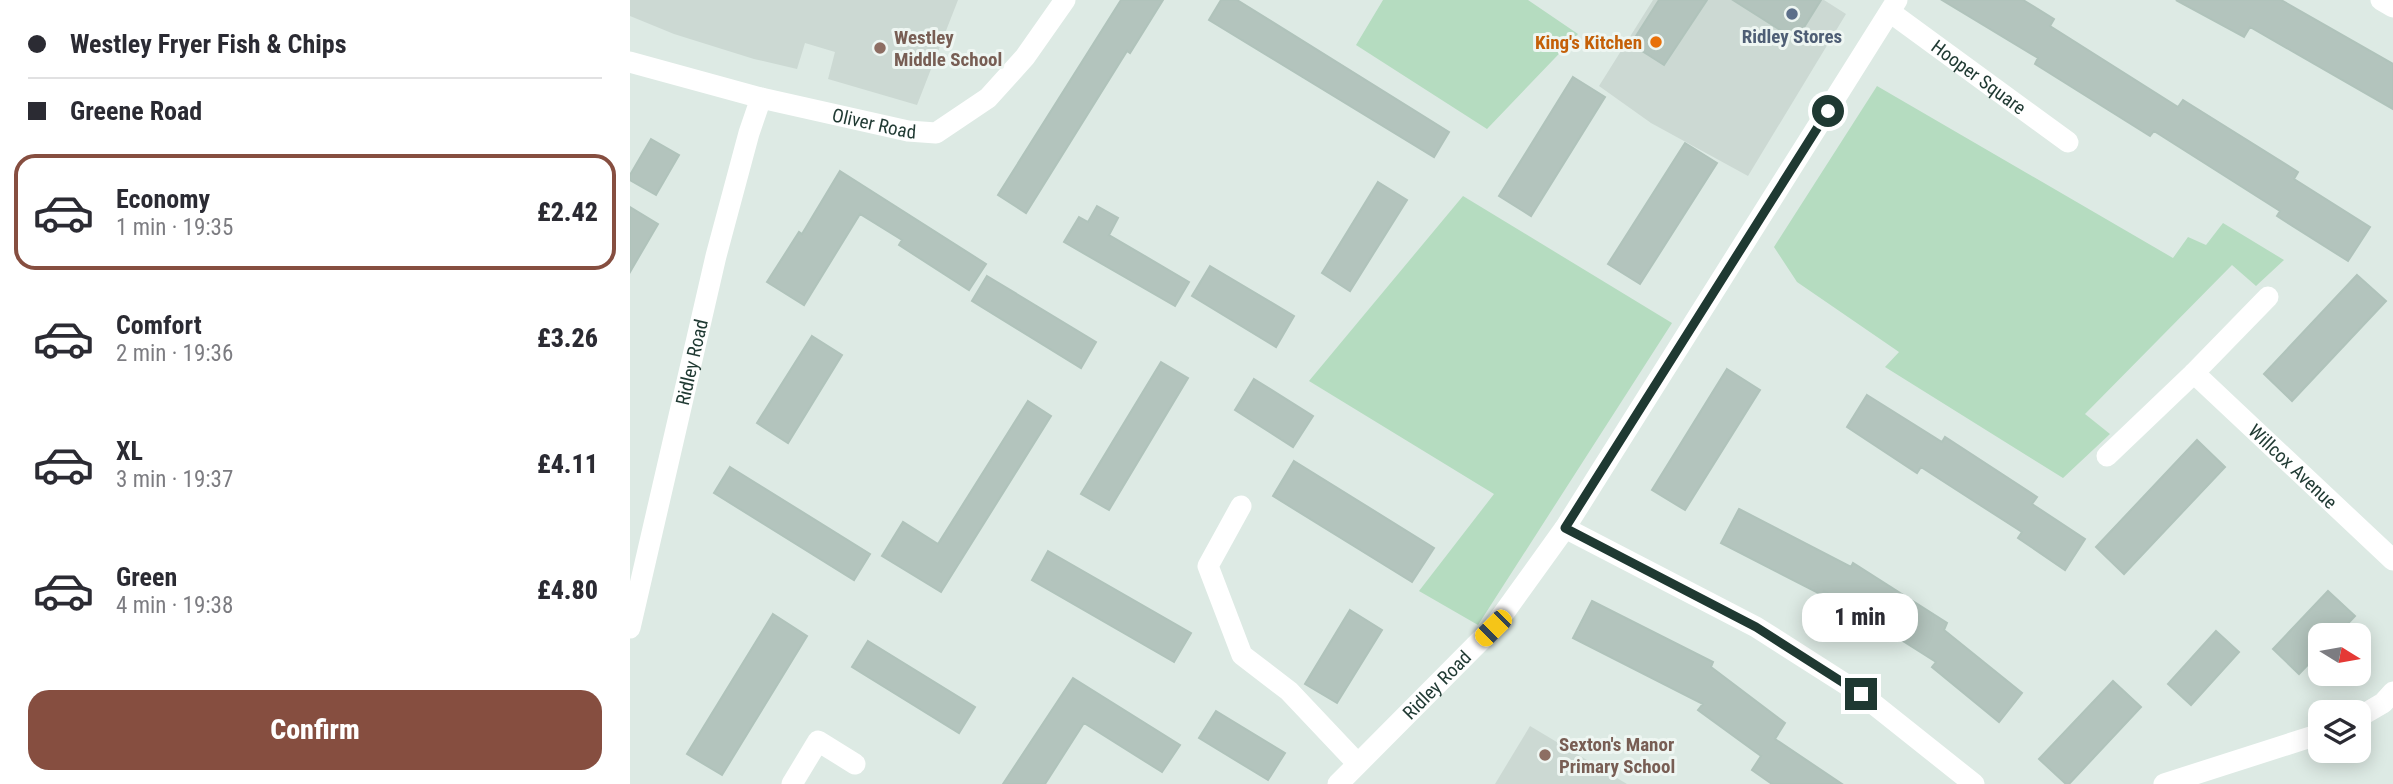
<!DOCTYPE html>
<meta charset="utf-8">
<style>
body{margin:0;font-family:"Roboto Condensed",sans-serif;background:#f7f7f7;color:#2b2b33;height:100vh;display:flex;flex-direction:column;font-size:26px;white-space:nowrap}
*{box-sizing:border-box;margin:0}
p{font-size:23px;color:#7c7c81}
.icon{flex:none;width:38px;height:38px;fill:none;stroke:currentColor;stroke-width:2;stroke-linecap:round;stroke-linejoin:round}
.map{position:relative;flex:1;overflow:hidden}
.panel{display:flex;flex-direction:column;background:#fff;width:630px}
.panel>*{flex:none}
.guide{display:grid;align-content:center;height:154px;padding:0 28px;background:#fff}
.needle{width:46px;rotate:101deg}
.buttons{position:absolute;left:1678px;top:623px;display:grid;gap:14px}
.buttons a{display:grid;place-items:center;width:63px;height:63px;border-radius:14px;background:#fff;box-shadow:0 4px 18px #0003;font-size:35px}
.end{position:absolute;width:32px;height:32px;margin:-16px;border:9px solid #1f3932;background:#fff;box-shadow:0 0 0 4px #fff}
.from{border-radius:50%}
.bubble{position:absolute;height:49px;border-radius:21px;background:#fff;box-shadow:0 4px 18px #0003;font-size:23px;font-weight:800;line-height:49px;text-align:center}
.car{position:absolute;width:21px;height:42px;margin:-21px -10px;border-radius:9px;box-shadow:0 0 5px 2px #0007;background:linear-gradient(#f5c518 24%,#345 0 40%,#f5c518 0 76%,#345 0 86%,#f5c518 0)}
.guide b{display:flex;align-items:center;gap:24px;height:66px;font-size:26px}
.guide b+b{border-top:2px solid #e1e1e2}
.guide i{width:18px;height:18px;background:#2b2b33}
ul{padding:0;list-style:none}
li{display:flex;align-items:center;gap:21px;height:116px;margin:0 14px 10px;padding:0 14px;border:4px solid transparent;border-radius:21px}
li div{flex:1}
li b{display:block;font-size:26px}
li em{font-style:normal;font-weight:800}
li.selected{border-color:#864e40}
li>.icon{width:63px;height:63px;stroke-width:1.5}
.primary-button{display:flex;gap:14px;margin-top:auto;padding:14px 28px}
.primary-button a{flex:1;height:80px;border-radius:21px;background:#864e40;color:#fff;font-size:28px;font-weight:800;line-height:80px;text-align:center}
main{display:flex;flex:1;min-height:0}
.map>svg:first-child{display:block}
.built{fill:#ccd9d3}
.green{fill:#b5dcc0}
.building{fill:#b3c4bd;stroke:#b0c3bb;stroke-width:2}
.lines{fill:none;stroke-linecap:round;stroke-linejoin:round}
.street{stroke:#fff;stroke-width:21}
.route{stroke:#1f3932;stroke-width:9}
.service-dot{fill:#5c6f8a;stroke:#eef6f2;stroke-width:2.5}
.food-dot{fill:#e8710a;stroke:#eef6f2;stroke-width:2.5}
.education-dot{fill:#8d6e63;stroke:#eef6f2;stroke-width:2.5}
.labels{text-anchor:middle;stroke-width:6;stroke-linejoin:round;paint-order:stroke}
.service-label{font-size:19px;font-weight:bold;fill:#4e5e75;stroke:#eef6f2}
.education-label{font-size:19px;font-weight:bold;fill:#785e54;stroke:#eef6f2;text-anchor:start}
.food-label{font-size:19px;font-weight:bold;fill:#c56008;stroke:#eef6f2;text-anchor:end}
.street-label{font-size:19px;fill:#1f3932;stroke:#eef6f2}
</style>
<main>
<section class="panel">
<div class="guide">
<b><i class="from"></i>Westley Fryer Fish &amp; Chips</b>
<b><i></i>Greene Road</b>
</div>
<ul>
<li class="selected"><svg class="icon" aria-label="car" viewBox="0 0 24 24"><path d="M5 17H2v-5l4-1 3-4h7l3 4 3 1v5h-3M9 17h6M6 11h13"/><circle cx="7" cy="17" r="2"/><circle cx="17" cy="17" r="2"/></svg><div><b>Economy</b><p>1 min · 19:35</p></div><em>£2.42</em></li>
<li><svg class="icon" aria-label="car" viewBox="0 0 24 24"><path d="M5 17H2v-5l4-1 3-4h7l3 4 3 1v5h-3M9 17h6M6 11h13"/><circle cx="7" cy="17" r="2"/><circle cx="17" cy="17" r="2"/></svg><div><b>Comfort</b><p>2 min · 19:36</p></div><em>£3.26</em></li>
<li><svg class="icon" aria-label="car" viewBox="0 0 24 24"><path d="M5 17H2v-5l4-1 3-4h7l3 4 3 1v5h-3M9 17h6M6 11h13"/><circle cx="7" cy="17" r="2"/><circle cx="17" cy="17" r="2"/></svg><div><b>XL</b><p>3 min · 19:37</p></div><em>£4.11</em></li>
<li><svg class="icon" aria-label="car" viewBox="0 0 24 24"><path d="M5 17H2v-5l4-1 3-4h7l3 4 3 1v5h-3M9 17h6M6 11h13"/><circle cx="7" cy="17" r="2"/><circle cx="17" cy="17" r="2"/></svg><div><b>Green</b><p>4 min · 19:38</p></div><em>£4.80</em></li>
</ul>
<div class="primary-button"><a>Confirm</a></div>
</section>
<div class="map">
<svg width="1763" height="784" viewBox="0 0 1763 784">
<rect width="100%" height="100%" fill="#ddeae4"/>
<path class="built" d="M 0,0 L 328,0 L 287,105 L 198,79 L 205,52 L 175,43 L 167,69 L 124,59 L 44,34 L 0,16 Z
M 1023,0 L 1194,0 L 1216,14 L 1118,176 L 1021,123 L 969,86 Z
M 900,726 L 997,784 L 865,784 Z"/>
<path class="green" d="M 753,0 L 898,0 L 948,34 L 857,129 L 726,45 Z
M 1247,86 L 1543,258 L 1558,237 L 1576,245 L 1593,223 L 1654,260 L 1626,286 L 1602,265 L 1455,414 L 1480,434 L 1433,478 L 1255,367 L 1269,352 L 1167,282 L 1144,247 Z
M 833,196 L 1042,323 L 848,625 L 789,591 L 864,494 L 679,381 Z"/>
<path class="building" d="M 491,0 L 533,0 L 500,53 L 497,51 L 396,213 L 368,195 Z
M 591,0 L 607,0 L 819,132 L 804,157 L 579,20 Z
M 1029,0 L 1077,0 L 1034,65 L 1001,44 Z
M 1103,0 L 1191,0 L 1166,40 Z
M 1312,0 L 1393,0 L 1424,19 L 1420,26 L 1548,107 L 1553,100 L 1668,172 L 1664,179 L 1740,227 L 1718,261 L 1647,216 L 1650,211 L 1524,131 L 1520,136 L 1405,64 L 1408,58 Z
M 1546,0 L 1651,0 L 1763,64 L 1763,109 L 1620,27 L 1614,37 Z
M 943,77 L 975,97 L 901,216 L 869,196 Z
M 21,139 L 49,155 L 26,195 L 0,180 L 0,175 Z
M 1055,143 L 1087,163 L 1010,284 L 978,264 Z
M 210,171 L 356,264 L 339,290 L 269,245 L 272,240 L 230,214 L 174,305 L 137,282 L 169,232 L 172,234 Z
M 748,182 L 777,200 L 720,291 L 692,273 Z
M 467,206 L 488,218 L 479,235 L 559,282 L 545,306 L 434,242 L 449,217 L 458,222 Z
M 0,207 L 28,224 L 0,272 Z
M 580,266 L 664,316 L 646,347 L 562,296 Z
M 1727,275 L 1756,301 L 1662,401 L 1634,374 Z
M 357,276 L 466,342 L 451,368 L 342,301 Z
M 182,336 L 212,355 L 158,443 L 127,423 Z
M 531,362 L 558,378 L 479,510 L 451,494 Z
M 1097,369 L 1130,390 L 1055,510 L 1022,490 Z
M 624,379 L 683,416 L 663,447 L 605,410 Z
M 1237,395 L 1312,442 L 1315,437 L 1407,497 L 1402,504 L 1455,539 L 1435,570 L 1388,538 L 1392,532 L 1291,467 L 1287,473 L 1217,427 Z
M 398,401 L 421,416 L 311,592 L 252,556 L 273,522 L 308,544 Z
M 1567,440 L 1595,467 L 1494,574 L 1466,547 Z
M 664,461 L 804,548 L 782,582 L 643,496 Z
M 100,467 L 240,554 L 224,580 L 84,493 Z
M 1109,509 L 1221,567 L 1223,563 L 1317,623 L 1314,630 L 1392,693 L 1369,722 L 1302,667 L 1306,662 L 1194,591 L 1192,595 L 1091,543 Z
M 418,551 L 561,633 L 544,662 L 402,580 Z
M 1698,591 L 1725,616 L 1707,635 L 1690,635 L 1690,652 L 1669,674 L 1643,649 Z
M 962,601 L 1083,662 L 1081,667 L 1155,723 L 1145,739 L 1212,784 L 1142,784 L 1122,770 L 1131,756 L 1068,710 L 1073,704 L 943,638 Z
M 720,610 L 752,630 L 707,703 L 675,684 Z
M 143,614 L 177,636 L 92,775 L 57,754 Z
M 1586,631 L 1609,652 L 1561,705 L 1538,684 Z
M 238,641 L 345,707 L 329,733 L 222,667 Z
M 443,678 L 550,745 L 532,772 L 454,723 L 415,784 L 373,784 Z
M 1483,681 L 1511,707 L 1439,784 L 1436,784 L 1409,759 Z
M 586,711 L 655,753 L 638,780 L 569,738 Z"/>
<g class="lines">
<g class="street">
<path d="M 1751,0 L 1763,7"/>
<path id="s1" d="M 1260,12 L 1438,142"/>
<path id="s2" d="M 0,62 L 131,98 L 278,131 L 306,133 L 358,98 L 395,57 L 435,0"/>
<path id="s3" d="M 1564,373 L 1763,560"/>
<path d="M 1477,456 L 1564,373 L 1638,297"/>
<path d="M 611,506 L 578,566 L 612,655 L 659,691 L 727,763"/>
<path d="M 935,528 L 1126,627 L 1231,694 L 1344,784"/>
<path id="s4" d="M 0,628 L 86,256 L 119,133 L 131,98"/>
<path d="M 1729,717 L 1753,703 L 1763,692"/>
<path d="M 162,784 L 188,741 L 225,764"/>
<path id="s5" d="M 708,784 L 863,628 L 935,528 L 1267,0"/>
<path d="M 1534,784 L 1690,734"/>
</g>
</g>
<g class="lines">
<path class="route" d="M 1198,111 C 1111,250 1022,388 935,528 L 1126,627 L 1231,694"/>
</g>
<circle class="service-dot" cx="1162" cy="14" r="7"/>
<circle class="food-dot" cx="1026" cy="42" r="7"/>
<g class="education-dot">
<circle cx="250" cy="48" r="7"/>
<circle cx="915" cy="755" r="7"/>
</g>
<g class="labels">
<g class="service-label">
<text x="1162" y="43">Ridley Stores</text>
</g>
<g class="education-label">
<text x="264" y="44">Westley<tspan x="264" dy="22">Middle School</tspan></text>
<text x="929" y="751">Sexton's Manor<tspan x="929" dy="22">Primary School</tspan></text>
</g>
<g class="food-label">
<text x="1012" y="49">King's Kitchen</text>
</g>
<g class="street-label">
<text dy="7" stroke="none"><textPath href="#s1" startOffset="110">Hooper Square</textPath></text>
<text dy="7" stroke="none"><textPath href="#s2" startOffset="252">Oliver Road</textPath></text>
<text dy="7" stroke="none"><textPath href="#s4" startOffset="273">Ridley Road</textPath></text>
<text dy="7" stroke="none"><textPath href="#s3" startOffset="136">Willcox Avenue</textPath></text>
<text dy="7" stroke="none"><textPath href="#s5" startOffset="140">Ridley Road</textPath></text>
</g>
</g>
</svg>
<div class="buttons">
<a><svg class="needle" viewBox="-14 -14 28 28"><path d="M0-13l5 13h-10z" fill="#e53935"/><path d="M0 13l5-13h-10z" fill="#7c7c81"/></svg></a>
<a><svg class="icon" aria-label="layers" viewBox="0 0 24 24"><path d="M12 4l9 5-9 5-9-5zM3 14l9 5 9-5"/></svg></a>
</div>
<i class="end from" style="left:1198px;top:111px"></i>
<i class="end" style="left:1231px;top:694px"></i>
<div class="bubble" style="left:1172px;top:593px;width:116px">1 min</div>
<i class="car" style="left:863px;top:628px;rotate:225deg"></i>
</div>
</main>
